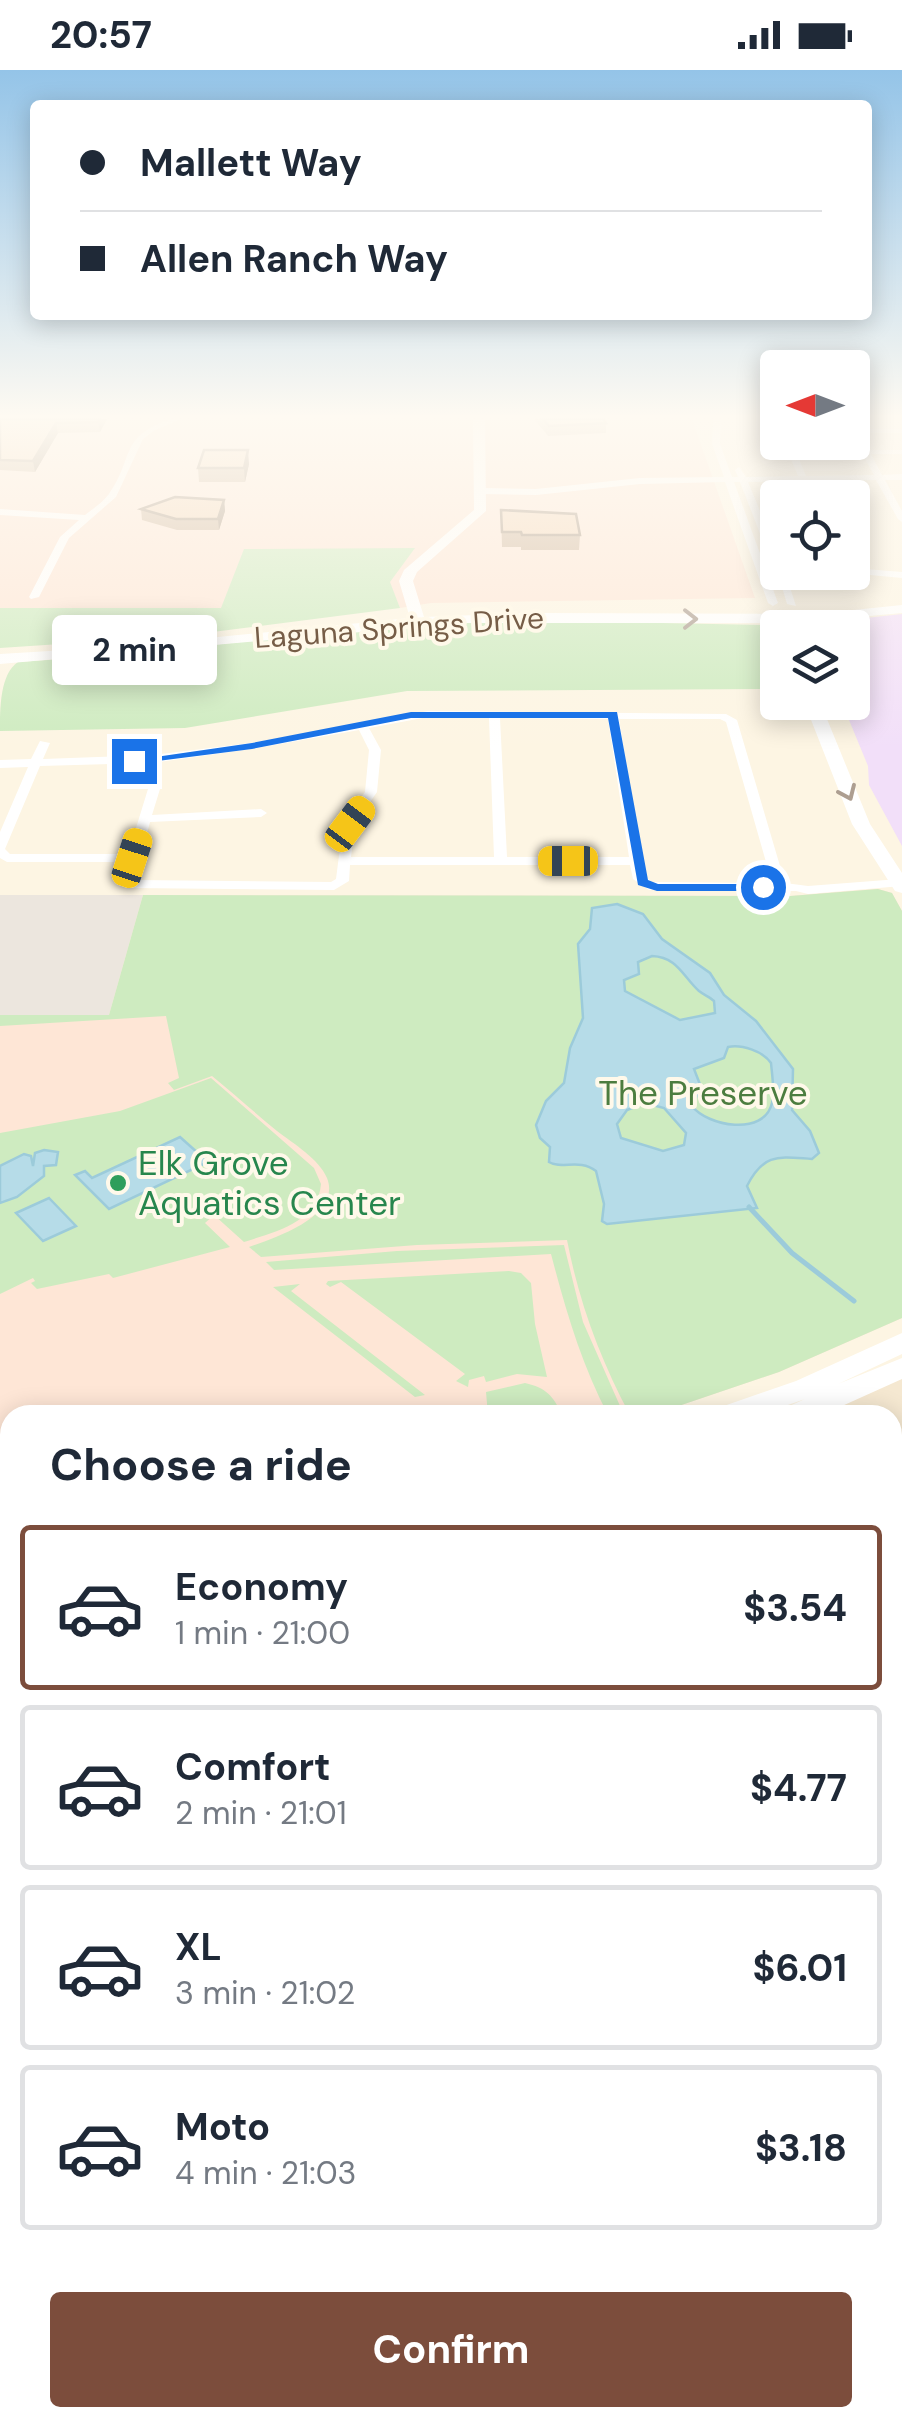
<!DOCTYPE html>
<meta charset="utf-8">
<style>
body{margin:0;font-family:"DM Sans",sans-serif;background:#f2f2f3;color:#1f2937;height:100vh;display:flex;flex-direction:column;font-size:38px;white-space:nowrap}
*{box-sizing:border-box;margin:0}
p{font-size:32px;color:#747a83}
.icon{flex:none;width:55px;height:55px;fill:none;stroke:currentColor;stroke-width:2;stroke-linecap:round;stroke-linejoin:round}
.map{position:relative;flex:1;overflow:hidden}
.side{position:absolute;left:0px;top:1335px;width:902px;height:1022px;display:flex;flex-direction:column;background:#fff;border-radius:30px 30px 0 0;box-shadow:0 5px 25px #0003}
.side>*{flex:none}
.top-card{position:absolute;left:30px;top:30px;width:842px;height:220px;border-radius:10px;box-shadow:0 5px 25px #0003;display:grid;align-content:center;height:220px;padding:0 50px;background:#fff}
.needle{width:65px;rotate:270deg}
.controls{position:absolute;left:760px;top:280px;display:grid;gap:20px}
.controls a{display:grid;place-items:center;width:110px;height:110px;border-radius:10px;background:#fff;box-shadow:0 5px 25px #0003;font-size:50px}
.end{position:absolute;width:45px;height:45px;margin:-22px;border:12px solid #1a73e8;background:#fff;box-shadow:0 0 0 5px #fff}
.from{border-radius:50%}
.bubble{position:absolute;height:70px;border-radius:10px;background:#fff;box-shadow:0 5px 25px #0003;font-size:32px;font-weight:700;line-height:70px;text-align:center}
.car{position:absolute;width:30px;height:60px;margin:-30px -15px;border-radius:12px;box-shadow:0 0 8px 2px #0007;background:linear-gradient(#f5c518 24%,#345 0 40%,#f5c518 0 76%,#345 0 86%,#f5c518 0)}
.top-card b{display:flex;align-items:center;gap:35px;height:95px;font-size:38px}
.top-card b+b{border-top:2px solid #e0e1e3}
.top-card i{width:25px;height:25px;background:#1f2937}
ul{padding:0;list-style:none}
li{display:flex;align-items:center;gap:30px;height:165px;margin:0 20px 15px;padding:0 30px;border:5px solid #e0e1e3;border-radius:10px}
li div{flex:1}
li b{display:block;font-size:38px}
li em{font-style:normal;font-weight:700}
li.on{border-color:#7c4d3c}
li>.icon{width:90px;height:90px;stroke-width:1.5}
h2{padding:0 50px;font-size:45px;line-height:120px}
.primary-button{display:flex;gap:20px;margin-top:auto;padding:20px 50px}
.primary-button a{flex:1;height:115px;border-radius:10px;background:#7c4d3c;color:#fff;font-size:40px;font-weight:700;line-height:115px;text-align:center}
.status{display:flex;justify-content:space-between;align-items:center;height:70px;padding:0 50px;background:#fff;direction:ltr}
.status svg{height:28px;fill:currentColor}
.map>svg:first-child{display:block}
.residential{fill:#f5e8d1}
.commercial{fill:#fee6d6}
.industrial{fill:#ece6de}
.education{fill:#f2dff9}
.green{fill:#ceebc0}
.water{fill:#b6dce8;stroke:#9ccbda;stroke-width:2.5;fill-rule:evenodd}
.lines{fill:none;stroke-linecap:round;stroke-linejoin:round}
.stream{stroke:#9ccbda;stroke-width:5}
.street{fill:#fff;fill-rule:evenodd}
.secondary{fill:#fff;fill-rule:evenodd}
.wall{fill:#d2b89f}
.shaded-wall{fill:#ab9682}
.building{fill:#f4d6b9;stroke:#ab9682;stroke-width:2.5}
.oneway{stroke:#ad9e91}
.route{fill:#1a73e8}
.leisure-dot{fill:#2e9e5b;stroke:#fff9ea;stroke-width:4}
.labels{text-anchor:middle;stroke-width:8;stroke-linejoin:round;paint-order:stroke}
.far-street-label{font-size:30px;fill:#765d47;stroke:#fff9ea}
.park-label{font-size:35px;fill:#4c7d3f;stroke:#fff9ea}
.leisure-label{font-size:35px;fill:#27864d;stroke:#fff9ea;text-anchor:start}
</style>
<div class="status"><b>20:57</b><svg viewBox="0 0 49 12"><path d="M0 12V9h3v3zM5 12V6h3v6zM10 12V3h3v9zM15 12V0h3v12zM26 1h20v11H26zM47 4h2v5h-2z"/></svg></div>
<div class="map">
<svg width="902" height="2357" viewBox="0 0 902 2357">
<rect width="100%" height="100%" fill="#fdf5e3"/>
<path class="residential" d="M 902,1298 L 902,2357 L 0,2357 L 0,1568 L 10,1565 L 10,2348 L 892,2348 L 892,1345 L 795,1345 Z"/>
<path class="commercial" d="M 0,349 L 692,349 L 755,528 L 431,533 L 400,538 L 389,512 L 414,478 L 221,538 L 0,538 Z
M 878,819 L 892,823 L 902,841 L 902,1248 L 779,1302 L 652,1345 L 10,1345 L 10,1514 L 0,1516 L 0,945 L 109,945 L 143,825 L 790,826 Z"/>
<path class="industrial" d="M 0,825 L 143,825 L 109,945 L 0,945 Z"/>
<path class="education" d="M 902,544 L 902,776 L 869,715 L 868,696 L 842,633 L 852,632 L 852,558 L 813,558 L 821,553 Z"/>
<path class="green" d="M 415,478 L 390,512 L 400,538 L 181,566 L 0,578 L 0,538 L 221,538 L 244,479 Z
M 506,550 L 764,555 L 771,557 L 778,571 L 777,619 L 407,621 L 185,658 L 0,661 C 0,638 0,604 18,592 C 181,582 343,557 506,550 Z
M 878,819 L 892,823 L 902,841 L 902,1248 L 779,1302 L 652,1345 L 630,1345 C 600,1289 579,1232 567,1170 L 417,1175 L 261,1187 L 249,1177 C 275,1168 342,1146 327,1108 C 319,1089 294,1074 277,1061 C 255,1043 234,1024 212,1006 L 174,1020 L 168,1013 L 179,1008 L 166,946 L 0,956 L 0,945 L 109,945 L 143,825 L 790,826 Z
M 211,1008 L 314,1098 L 321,1114 C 318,1152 275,1162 244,1172 L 214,1145 L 205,1153 L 230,1177 L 113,1208 L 109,1204 L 37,1219 L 31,1213 L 35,1211 L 33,1208 L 0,1224 L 0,1063 L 120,1041 Z
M 564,1175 L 583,1252 L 624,1345 L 608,1345 C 581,1293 566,1241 551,1184 L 274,1200 L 266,1192 L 397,1181 Z
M 509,1201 L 521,1203 L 531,1213 L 535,1254 L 547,1307 L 517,1304 L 486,1312 L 484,1306 L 469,1310 L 468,1317 L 456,1311 L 465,1304 L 341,1212 L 330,1217 L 326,1214 L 328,1211 Z
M 300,1214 L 291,1221 L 425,1325 L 415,1327 L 273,1217 Z
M 525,1313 C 546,1318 553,1325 562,1345 L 488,1345 L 486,1322 Z"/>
<path class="water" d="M 617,834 L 643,844 L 662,869 L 710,903 L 724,925 L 756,951 L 793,999 L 792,1040 L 810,1061 L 819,1083 L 812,1089 C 780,1087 764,1082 747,1116 L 757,1138 L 607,1154 L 602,1151 L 604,1134 L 596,1101 C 579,1088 562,1100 549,1092 L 550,1077 L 540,1068 L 536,1055 L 546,1031 L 564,1013 L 570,978 L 583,948 L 578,874 L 590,859 L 592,838 ZM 652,886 C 678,887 683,907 699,921 C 704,925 710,927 714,931 L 715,943 L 680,950 L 625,921 L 624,910 L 639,904 L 638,892 ZM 728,977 C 741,974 763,981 771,993 C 772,1005 775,1021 772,1033 C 764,1067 707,1056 692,1036 L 701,1017 L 694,999 L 724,988 ZM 645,1033 L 664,1038 L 686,1063 L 684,1075 L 663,1081 L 621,1068 L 617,1054 L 627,1040 Z
M 180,1067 L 208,1092 L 109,1139 L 75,1105 L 85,1101 L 92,1108 Z
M 44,1080 L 58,1082 L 56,1095 L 44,1096 L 44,1106 L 17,1127 L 0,1133 L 0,1096 L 24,1084 L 31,1086 L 33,1096 L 35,1083 Z
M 49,1128 L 76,1156 L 43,1171 L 16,1143 Z"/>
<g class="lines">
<path class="stream" d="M 749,1137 L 792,1183 L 854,1231"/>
<path class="street" d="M 171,349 L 182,349 L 155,360 L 143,369 L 116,427 L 69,468 L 39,527 L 31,529 L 29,527 L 60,467 L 79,450 L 0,445 L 0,439 L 85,445 C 93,439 103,432 109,424 C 135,387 118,367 171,349 Z
M 713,349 L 721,349 L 720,374 L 732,407 L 738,407 L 735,400 L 739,397 L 746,407 L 798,406 L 784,372 L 792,372 L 806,406 L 874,405 L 859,378 L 848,372 L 852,372 L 852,370 L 865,374 L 868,380 L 902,380 L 902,384 L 871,384 L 882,405 L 902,404 L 902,410 L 885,410 L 902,441 L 902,452 L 898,449 L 876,410 L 808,411 L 815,428 L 806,428 L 800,411 L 748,412 L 778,484 L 778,500 L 773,497 L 740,412 L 734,412 L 778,533 L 773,536 L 768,533 L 725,412 L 640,414 L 536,425 L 481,424 L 477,421 L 481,418 L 536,419 L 640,408 L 724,407 L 712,374 Z
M 772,349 L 778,349 L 778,356 L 775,356 Z
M 852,359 L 902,359 L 902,363 L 852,363 Z
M 852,498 L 902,502 L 902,508 L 849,503 L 852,502 Z
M 777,500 L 785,502 L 796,536 L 787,534 Z
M 428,641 L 726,644 L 737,650 L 785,813 L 808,816 L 899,809 L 902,810 L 902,816 L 808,824 L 796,821 L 649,820 L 633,809 L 630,795 L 350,795 L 349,811 L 334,820 L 130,818 L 125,817 L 120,808 L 125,792 L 7,792 L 0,788 L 0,762 L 28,697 L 0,698 L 0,690 L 31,689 L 40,671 L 50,673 L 43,689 L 153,685 L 251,673 ZM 428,647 L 489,648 L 494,787 L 351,787 L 355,754 L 377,722 L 381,680 L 369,658 ZM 500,648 L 608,649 L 629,787 L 507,787 ZM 619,649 L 720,649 L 726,652 L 772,813 L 652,812 L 644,805 ZM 359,660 L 369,680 L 365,722 L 343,754 L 336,809 L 331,812 L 135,810 L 150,752 L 261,747 L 267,743 L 261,739 L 152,745 L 160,719 L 159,692 L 251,679 ZM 147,693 L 148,719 L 128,784 L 10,784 L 5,779 L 40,696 Z
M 902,1426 L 902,1443 L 892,1446 L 892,1429 Z
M 902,1656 L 902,1678 L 892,1680 L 892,1659 Z
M 10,1696 L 10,1718 L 0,1721 L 0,1699 Z
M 892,1905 L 902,1910 L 902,1949 L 892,1945 Z
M 10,1954 L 10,1980 L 0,1983 L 0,1957 Z
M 10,2284 L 10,2314 L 0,2318 L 0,2288 Z
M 49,2348 L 80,2348 L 82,2357 L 50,2357 Z
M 394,2348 L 425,2348 L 429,2357 L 397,2357 Z
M 739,2348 L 771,2348 L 775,2357 L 743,2357 Z"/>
<path class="secondary" d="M 473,349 L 485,349 L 486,441 L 417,502 L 413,511 L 424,547 L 529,543 L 815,544 L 902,535 L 902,543 L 794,553 L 462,553 L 0,594 L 0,584 L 116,577 L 410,548 L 399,511 L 404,500 L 474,440 Z
M 804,632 L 820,632 L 870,754 L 902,803 L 902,823 L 895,821 L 852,754 Z
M 902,1263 L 902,1284 L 838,1314 L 902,1288 L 902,1309 L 822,1345 L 781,1345 L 785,1338 L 805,1329 L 759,1345 L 714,1345 L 718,1338 L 796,1311 Z
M 10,1525 L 10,1551 L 0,1554 L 0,1528 Z
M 10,1551 L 10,1579 L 0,1582 L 0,1554 Z"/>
</g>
<path class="wall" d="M 0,349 L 107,349 L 100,362 L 58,363 L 35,402 L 0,400 Z
M 534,349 L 603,349 L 606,353 L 606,363 L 548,366 Z
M 249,394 L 245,412 L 199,412 L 198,398 Z
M 224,430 L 225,441 L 219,460 L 177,460 L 142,450 L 141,439 Z
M 501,440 L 580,465 L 579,480 L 521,480 L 521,477 L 502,477 Z"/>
<path class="shaded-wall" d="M 100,349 L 107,349 L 100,362 L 98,352 Z
M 56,353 L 58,363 L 35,402 L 33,391 Z
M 248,380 L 249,394 L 245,412 L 244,398 Z
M 224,430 L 225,441 L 219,460 L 218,449 Z"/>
<path class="building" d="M 0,349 L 100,349 L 98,352 L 56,353 L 33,391 L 0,390 Z
M 543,349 L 603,349 L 606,353 L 549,356 Z
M 204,380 L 248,380 L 244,398 L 198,398 Z
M 175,427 L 224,430 L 218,449 L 176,449 L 141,439 Z
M 501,440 L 576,444 L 580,465 L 522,465 L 521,462 L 502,462 Z"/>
<defs><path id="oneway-chevron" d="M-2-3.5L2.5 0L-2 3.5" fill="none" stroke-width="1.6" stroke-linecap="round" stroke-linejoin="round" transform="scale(2.5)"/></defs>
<g class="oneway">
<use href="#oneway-chevron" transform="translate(690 549)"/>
<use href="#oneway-chevron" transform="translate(848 723) rotate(66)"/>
</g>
<linearGradient id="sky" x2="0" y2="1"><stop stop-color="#94c4e8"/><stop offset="0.51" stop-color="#fefaf2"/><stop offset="1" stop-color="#fefaf2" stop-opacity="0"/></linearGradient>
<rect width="902" height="679" fill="url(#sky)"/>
<path class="route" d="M 411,642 L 617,642 L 648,810 L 658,814 L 763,814 L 769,817 L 763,821 L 657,821 L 638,815 L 608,648 L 411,648 L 252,679 L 134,694 L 128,691 L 252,673 Z"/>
<circle class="leisure-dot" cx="118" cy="1113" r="10"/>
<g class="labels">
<g class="far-street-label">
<text transform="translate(399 558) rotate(-4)" y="10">Laguna Springs Drive</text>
</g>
<g class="park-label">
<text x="703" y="1035">The Preserve</text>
</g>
<g class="leisure-label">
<text x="138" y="1105">Elk Grove<tspan x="138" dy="40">Aquatics Center</tspan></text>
</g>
</g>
</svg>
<div class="controls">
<a><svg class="needle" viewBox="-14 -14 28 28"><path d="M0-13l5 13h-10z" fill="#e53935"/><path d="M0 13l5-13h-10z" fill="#747a83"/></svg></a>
<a><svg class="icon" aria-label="locate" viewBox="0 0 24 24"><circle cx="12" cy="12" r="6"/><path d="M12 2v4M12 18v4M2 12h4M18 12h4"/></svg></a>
<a><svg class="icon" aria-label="layers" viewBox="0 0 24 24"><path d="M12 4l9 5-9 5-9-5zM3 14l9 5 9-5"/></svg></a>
</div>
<i class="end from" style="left:763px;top:817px"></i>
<i class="end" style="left:134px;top:691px"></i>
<div class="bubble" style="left:52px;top:545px;width:165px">2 min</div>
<i class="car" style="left:350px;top:754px;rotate:37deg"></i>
<i class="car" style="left:132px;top:788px;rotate:18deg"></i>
<i class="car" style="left:568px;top:791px;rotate:270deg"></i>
<div class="top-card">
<b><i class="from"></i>Mallett Way</b>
<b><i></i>Allen Ranch Way</b>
</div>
<section class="side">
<h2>Choose a ride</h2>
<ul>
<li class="on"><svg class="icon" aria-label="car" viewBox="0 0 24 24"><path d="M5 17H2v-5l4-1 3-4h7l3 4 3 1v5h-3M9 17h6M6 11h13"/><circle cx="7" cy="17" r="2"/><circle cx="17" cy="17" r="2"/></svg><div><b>Economy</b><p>1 min · 21:00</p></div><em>$3.54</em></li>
<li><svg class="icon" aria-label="car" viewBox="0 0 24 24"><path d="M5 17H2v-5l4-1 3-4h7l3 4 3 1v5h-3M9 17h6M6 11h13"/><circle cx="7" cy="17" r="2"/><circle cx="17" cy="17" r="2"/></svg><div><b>Comfort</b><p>2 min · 21:01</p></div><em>$4.77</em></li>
<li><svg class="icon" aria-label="car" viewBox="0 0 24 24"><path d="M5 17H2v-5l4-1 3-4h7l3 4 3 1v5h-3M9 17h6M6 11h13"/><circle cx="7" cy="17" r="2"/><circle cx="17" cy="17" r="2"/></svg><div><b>XL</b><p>3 min · 21:02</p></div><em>$6.01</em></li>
<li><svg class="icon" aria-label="car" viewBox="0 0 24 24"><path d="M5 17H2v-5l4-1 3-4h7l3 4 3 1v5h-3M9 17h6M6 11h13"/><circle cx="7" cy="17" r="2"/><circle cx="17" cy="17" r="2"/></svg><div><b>Moto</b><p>4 min · 21:03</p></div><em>$3.18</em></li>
</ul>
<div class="primary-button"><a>Confirm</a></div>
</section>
</div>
